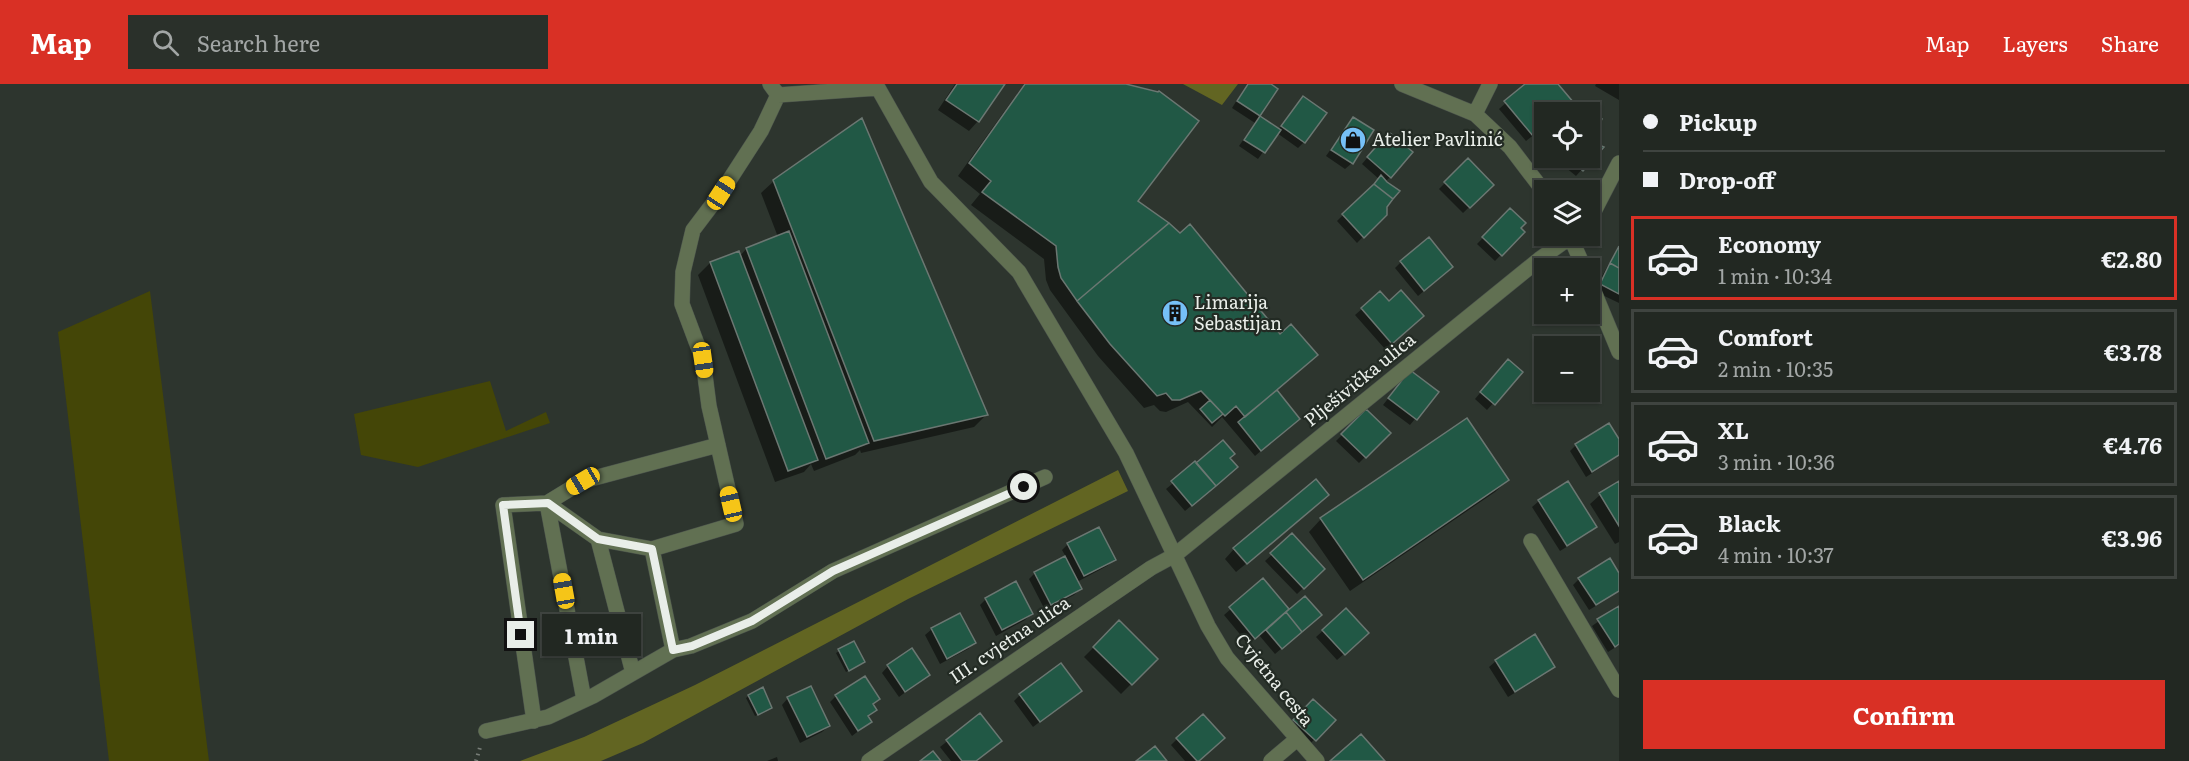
<!DOCTYPE html>
<meta charset="utf-8">
<style>
body{margin:0;font-family:Literata,serif;background:#2a302a;color:#f1f3f6;height:100vh;display:flex;flex-direction:column;font-size:22px;white-space:nowrap}
*{box-sizing:border-box;margin:0}
p{font-size:20px;color:#a2a6a5}
.icon{flex:none;width:33px;height:33px;fill:none;stroke:currentColor;stroke-width:2;stroke-linecap:round;stroke-linejoin:round}
.map{position:relative;flex:1;overflow:hidden}
.drawer{display:flex;flex-direction:column;background:#222822;width:570px}
.drawer>*{flex:none}
.banner{display:grid;align-content:center;height:132px;padding:0 24px;background:#222822}
.controls{position:absolute;left:1534px;top:18px;display:grid;gap:12px}
.controls a{display:grid;place-items:center;width:66px;height:66px;border-radius:0px;background:#222822;box-shadow:0 2px 4px #0004,0 0 0 2px #3f4440;font-size:30px}
.end{position:absolute;width:27px;height:27px;margin:-14px;border:8px solid #e9eee9;background:#111;box-shadow:0 0 0 3px #111}
.from{border-radius:50%}
.bubble{position:absolute;height:42px;border-radius:0px;background:#222822;box-shadow:0 2px 4px #0004,0 0 0 2px #3f4440;font-size:20px;font-weight:700;line-height:42px;text-align:center}
.car{position:absolute;width:18px;height:36px;margin:-18px -9px;border-radius:8px;box-shadow:0 0 4px 2px #0007;background:linear-gradient(#f5c518 24%,#345 0 40%,#f5c518 0 76%,#345 0 86%,#f5c518 0)}
.banner b{display:flex;align-items:center;gap:21px;height:57px;font-size:22px}
.banner b+b{border-top:2px solid #3f4440}
.banner i{width:15px;height:15px;background:#f1f3f6}
ul{padding:0;list-style:none}
li{display:flex;align-items:center;gap:18px;height:84px;margin:0 12px 9px;padding:0 12px;border:3px solid #3f4440;border-radius:0px}
li div{flex:1}
li b{display:block;font-size:22px}
li em{font-style:normal;font-weight:700}
li.on{border-color:#d93025}
li>.icon{width:54px;height:54px;stroke-width:1.5}
.cta{display:flex;gap:12px;margin-top:auto;padding:12px 24px}
.cta a{flex:1;height:69px;border-radius:0px;background:#d93025;color:#fff;font-size:24px;font-weight:700;line-height:69px;text-align:center}
header{display:flex;align-items:center;gap:36px;box-sizing:border-box;height:84px;padding:0 30px;background:#d93025;color:#fff}
header strong{font-size:28px}
nav{display:flex;gap:33px;margin-inline-start:auto;font-size:21px}
.search{width:420px;height:54px;background:#2a302a;display:flex;align-items:center;gap:15px;box-sizing:border-box;padding:0 21px;border-radius:0px;color:#a2a6a5;font-size:22px}
main{display:flex;flex:1;min-height:0}
.map>svg:first-child{display:block}
.green{fill:#444607}
.forest{fill:#626522}
.shadow{fill:#0007}
.building{fill:#215845;stroke:#6b7772;stroke-width:1.5}
.lines{fill:none;stroke-linecap:round;stroke-linejoin:round}
.minor-casing{stroke:#4b534c;stroke-width:16}
.path{stroke:#777d77;stroke-width:4;stroke-dasharray:1.5 4.5;stroke-linecap:butt}
.minor{stroke:#617052;stroke-width:15}
.route{stroke:#e9eee9;stroke-width:8}
.labels{text-anchor:middle;stroke-width:4.5;stroke-linejoin:round;paint-order:stroke}
.poi-label{font-size:18px;fill:#e9eee9;stroke:#232b24;text-anchor:start}
.street-label{font-size:18px;fill:#e9eee9;stroke:#232b24}
</style>
<header>
<strong>Map</strong>
<div class="search"><svg class="icon" aria-label="search" viewBox="0 0 24 24"><circle cx="10" cy="10" r="6"/><path d="M15 15l6 6"/></svg>Search here</div>
<nav><a>Map</a><a>Layers</a><a>Share</a></nav>
</header>
<main>
<div class="map">
<svg width="1619" height="677" viewBox="0 0 1619 677">
<rect width="100%" height="100%" fill="#2d352e"/>
<path class="green" d="M 150,207 L 209,677 L 109,677 L 58,248 Z
M 490,297 L 506,347 L 546,328 L 550,339 L 418,383 L 361,371 L 354,330 Z"/>
<path class="forest" d="M 1183,0 L 1238,0 L 1222,21 Z
M 1118,386 L 1128,407 L 908,515 L 643,659 L 601,677 L 520,677 L 584,653 L 695,601 Z"/>
<path class="shadow" d="M 955,0 L 1004,0 L 978,37 L 969,47 L 938,26 Z
M 1024,0 L 1120,0 L 1136,118 L 1280,252 L 1316,271 L 1275,307 L 1298,335 L 1255,372 L 1222,333 L 1212,343 L 1188,318 L 1166,328 L 1160,327 L 1154,321 L 1144,324 L 1098,272 L 1050,206 L 1046,196 L 1044,175 L 971,121 L 980,110 L 958,92 Z
M 1247,0 L 1268,0 L 1276,5 L 1258,32 L 1278,46 L 1303,14 L 1304,58 L 1298,64 L 1277,49 L 1258,75 L 1239,62 L 1255,39 L 1232,24 Z
M 1527,0 L 1556,0 L 1565,25 L 1561,28 L 1545,28 L 1545,42 L 1526,57 L 1499,25 Z
M 1596,0 L 1619,0 L 1619,16 L 1595,2 Z
M 1590,31 L 1590,59 L 1601,64 L 1576,92 L 1559,78 L 1563,74 L 1590,74 Z
M 1353,34 L 1352,79 L 1345,85 L 1326,72 Z
M 1382,56 L 1390,93 L 1385,98 L 1385,130 L 1357,159 L 1337,137 L 1379,95 L 1362,80 Z
M 1468,76 L 1492,101 L 1463,129 L 1439,105 Z
M 774,97 L 986,331 L 974,343 L 861,369 L 860,366 L 855,371 L 814,387 L 811,380 L 804,388 L 775,398 L 698,191 L 710,179 L 738,169 L 740,172 L 746,165 L 778,153 L 761,109 Z
M 1510,126 L 1523,148 L 1495,177 L 1477,160 Z
M 1619,161 L 1619,219 L 1594,207 Z
M 1401,178 L 1445,189 L 1418,212 L 1395,184 Z
M 1380,209 L 1389,219 L 1416,238 L 1385,265 L 1355,231 Z
M 1502,283 L 1521,288 L 1487,326 L 1475,315 Z
M 1404,294 L 1437,308 L 1410,341 L 1383,321 Z
M 1366,327 L 1389,349 L 1359,379 L 1336,357 Z
M 1223,358 L 1228,374 L 1230,389 L 1185,427 L 1166,405 Z
M 1619,358 L 1619,372 L 1586,393 L 1570,367 L 1576,361 Z
M 1508,396 L 1495,408 L 1350,507 L 1309,448 L 1321,435 Z
M 1619,398 L 1619,458 L 1615,460 L 1590,420 L 1600,411 Z
M 1539,417 L 1595,443 L 1589,449 L 1560,467 L 1532,423 Z
M 1318,420 L 1236,488 L 1225,475 L 1234,465 Z
M 1292,452 L 1323,485 L 1297,510 L 1265,477 Z
M 1068,460 L 1114,476 L 1107,482 L 1077,498 L 1081,504 L 1074,511 L 1045,526 L 1029,495 L 1035,489 L 1066,473 L 1062,466 Z
M 1619,492 L 1619,508 L 1589,526 L 1573,501 L 1579,495 Z
M 1263,497 L 1289,528 L 1314,537 L 1275,570 L 1259,551 L 1248,560 L 1224,531 Z
M 986,515 L 1031,530 L 1025,536 L 996,552 L 980,521 Z
M 1619,523 L 1619,561 L 1608,568 L 1592,542 Z
M 1346,526 L 1361,555 L 1337,576 L 1316,553 Z
M 1119,538 L 1156,575 L 1121,610 L 1084,573 Z
M 932,545 L 974,559 L 968,565 L 940,580 L 925,551 Z
M 853,559 L 863,578 L 846,588 L 836,569 Z
M 1496,577 L 1554,583 L 1547,589 L 1508,613 L 1489,583 Z
M 888,582 L 928,591 L 899,613 L 882,589 Z
M 1080,607 L 1033,643 L 1014,617 L 1020,611 Z
M 749,612 L 768,626 L 755,632 L 746,614 Z
M 836,612 L 878,615 L 872,621 L 875,626 L 867,633 L 870,638 L 852,652 L 830,618 Z
M 788,614 L 829,642 L 822,648 L 800,659 L 782,621 Z
M 1313,617 L 1333,636 L 1308,662 L 1288,643 Z
M 980,631 L 975,677 L 951,677 L 940,663 Z
M 1177,655 L 1198,677 L 1185,677 L 1171,661 Z
M 777,673 L 778,677 L 767,677 Z"/>
<path class="building" d="M 957,0 L 1005,0 L 979,38 L 946,16 Z
M 1025,0 L 1126,0 L 1158,8 L 1159,7 L 1199,37 L 1138,117 L 1169,139 L 1077,217 L 1061,194 L 1058,183 L 1056,162 L 982,108 L 991,97 L 969,79 Z
M 1248,0 L 1271,0 L 1278,5 L 1260,32 L 1237,17 Z
M 1525,0 L 1558,0 L 1574,19 L 1562,28 L 1545,28 L 1545,42 L 1533,52 L 1504,17 Z
M 1303,12 L 1327,29 L 1305,59 L 1281,42 Z
M 1590,30 L 1602,35 L 1592,58 L 1604,63 L 1583,87 L 1568,74 L 1590,74 Z
M 1260,32 L 1281,46 L 1265,69 L 1244,56 Z
M 1353,33 L 1374,46 L 1353,80 L 1331,66 Z
M 862,34 L 988,331 L 874,357 L 773,96 Z
M 1389,48 L 1413,68 L 1391,94 L 1367,73 Z
M 1468,74 L 1494,101 L 1470,124 L 1444,98 Z
M 1381,91 L 1387,98 L 1400,107 L 1393,115 L 1374,100 Z
M 1374,100 L 1393,115 L 1387,123 L 1387,131 L 1364,154 L 1342,130 Z
M 1510,124 L 1526,139 L 1521,144 L 1525,148 L 1502,172 L 1482,153 Z
M 1169,139 L 1180,149 L 1190,140 L 1280,250 L 1291,240 L 1318,271 L 1245,333 L 1236,322 L 1225,332 L 1201,307 L 1180,316 L 1172,316 L 1166,309 L 1157,312 L 1110,260 L 1077,217 Z
M 789,147 L 869,359 L 826,375 L 746,164 Z
M 1429,153 L 1453,183 L 1424,207 L 1400,177 Z
M 1619,162 L 1619,184 L 1610,179 Z
M 739,167 L 818,376 L 788,387 L 710,178 Z
M 1610,179 L 1619,184 L 1619,210 L 1600,200 Z
M 1401,206 L 1424,232 L 1392,260 L 1361,224 L 1380,207 L 1389,217 Z
M 1508,275 L 1523,288 L 1495,321 L 1480,308 Z
M 1410,286 L 1439,308 L 1417,336 L 1388,314 Z
M 1277,306 L 1300,335 L 1261,367 L 1238,338 Z
M 1210,316 L 1223,330 L 1212,339 L 1200,325 Z
M 1366,325 L 1391,349 L 1366,374 L 1341,350 Z
M 1467,334 L 1509,396 L 1363,496 L 1320,434 Z
M 1609,339 L 1619,355 L 1619,371 L 1592,388 L 1575,360 Z
M 1223,356 L 1235,370 L 1230,374 L 1238,383 L 1216,402 L 1196,379 Z
M 1195,377 L 1216,402 L 1192,422 L 1171,397 Z
M 1316,395 L 1329,411 L 1247,480 L 1233,464 Z
M 1568,397 L 1597,443 L 1567,462 L 1538,416 Z
M 1619,397 L 1619,442 L 1599,409 Z
M 1099,443 L 1116,476 L 1084,492 L 1067,459 Z
M 1292,449 L 1325,485 L 1304,505 L 1270,469 Z
M 1065,472 L 1082,505 L 1051,521 L 1034,488 Z
M 1610,474 L 1619,489 L 1619,507 L 1596,521 L 1578,494 Z
M 1263,494 L 1289,525 L 1255,555 L 1229,523 Z
M 1016,497 L 1033,530 L 1002,546 L 985,514 Z
M 1305,512 L 1322,531 L 1302,548 L 1286,528 Z
M 1619,522 L 1619,560 L 1615,563 L 1597,535 Z
M 1346,524 L 1369,549 L 1345,571 L 1322,546 Z
M 1286,528 L 1302,548 L 1282,565 L 1266,546 Z
M 960,529 L 976,559 L 947,575 L 931,544 Z
M 1119,536 L 1158,575 L 1132,601 L 1093,563 Z
M 1535,550 L 1555,583 L 1515,608 L 1495,576 Z
M 854,557 L 865,578 L 849,587 L 838,565 Z
M 912,564 L 930,591 L 905,608 L 887,581 Z
M 1061,579 L 1082,607 L 1040,638 L 1019,610 Z
M 865,592 L 880,615 L 873,620 L 877,626 L 868,632 L 872,638 L 858,647 L 835,611 Z
M 811,602 L 830,642 L 807,653 L 787,613 Z
M 763,603 L 772,624 L 758,631 L 748,611 Z
M 1313,615 L 1336,636 L 1316,657 L 1293,636 Z
M 980,629 L 1002,657 L 976,677 L 962,677 L 946,656 Z
M 1203,630 L 1225,654 L 1199,677 L 1197,677 L 1176,654 Z
M 1361,650 L 1385,677 L 1330,677 Z
M 1155,662 L 1167,677 L 1136,677 Z
M 933,667 L 941,677 L 920,677 Z"/>
<g class="lines">
<defs>
<path id="minor" d="M 770,0 L 778,11 L 878,4 L 931,98 L 1019,188 L 1126,369 L 1208,542 L 1227,574 L 1317,677
M 1402,0 L 1475,30 L 1510,63 L 1545,109
M 1475,30 L 1490,0
M 1590,135 L 1619,79
M 1570,152 L 1584,184
M 1590,198 L 1619,268
M 547,419 L 598,455 L 633,589
M 547,419 L 584,616
M 598,455 L 652,465
M 1531,457 L 1619,606
M 673,566 L 691,562 L 752,537 L 833,487 L 1045,393
M 534,637 L 503,421 L 547,419 L 583,397 L 718,361
M 486,647 L 548,633 L 593,612 L 673,566 L 652,465 L 736,440 L 709,322 L 703,276 L 682,220 L 683,188 L 693,146 L 721,109 L 761,47 L 778,11
M 869,677 L 1151,484 L 1175,471 L 1541,174 L 1572,152
M 1271,677 L 1297,655"/>
</defs>
<use href="#minor" class="minor-casing"/>
<path class="path" d="M 476,677 L 481,660"/>
<use href="#minor" class="minor"/>
</g>
<g class="lines">
<path class="route" d="M 521,551 L 503,421 L 548,419 L 598,455 L 652,465 L 673,566 L 692,562 L 752,537 L 833,487 L 1024,403"/>
</g>
<defs>
<symbol id="shop-disc" viewBox="-11 -11 22 22"><circle r="9.5" fill="#76c0f7" stroke="#232b24"/><path d="M-5-2.5h2.3a2.7 3.5 0 0 1 5.4 0H5L5.5 6h-11ZM-1.5-2.5h3a1.5 2.3 0 0 0-3 0Z" fill="#111"/></symbol>
<symbol id="building-disc" viewBox="-11 -11 22 22"><circle r="9.5" fill="#76c0f7" stroke="#232b24"/><path d="M-4-6H4V6H1V3H-1V6H-4ZM-2.5-4.3h1.7v1.8h-1.7ZM.8-4.3h1.7v1.8H.8ZM-2.5-1h1.7V.8h-1.7ZM.8-1h1.7V.8H.8Z" fill="#111"/></symbol>
</defs>
<g fill-rule="evenodd">
<use href="#shop-disc" x="1338" y="41" width="30" height="30"/>
<use href="#building-disc" x="1160" y="214" width="30" height="30"/>
</g>
<g class="labels">
<g class="poi-label">
<text x="1372" y="62">Atelier Pavlinić</text>
<text x="1194" y="225">Limarija<tspan x="1194" dy="21">Sebastijan</tspan></text>
</g>
<g class="street-label">
<text transform="translate(1360 296) rotate(-39)" y="6">Plješivička ulica</text>
<text transform="translate(1010 556) rotate(-34)" y="6">III. cvjetna ulica</text>
<text transform="translate(1274 596) rotate(51)" y="6">Cvjetna cesta</text>
</g>
</g>
</svg>
<div class="controls">
<a><svg class="icon" aria-label="locate" viewBox="0 0 24 24"><circle cx="12" cy="12" r="6"/><path d="M12 2v4M12 18v4M2 12h4M18 12h4"/></svg></a>
<a><svg class="icon" aria-label="layers" viewBox="0 0 24 24"><path d="M12 4l9 5-9 5-9-5zM3 14l9 5 9-5"/></svg></a>
<a>+</a>
<a>−</a>
</div>
<i class="end from" style="left:1024px;top:403px"></i>
<i class="end" style="left:521px;top:551px"></i>
<div class="bubble" style="left:542px;top:530px;width:99px">1 min</div>
<i class="car" style="left:721px;top:109px;rotate:33deg"></i>
<i class="car" style="left:703px;top:276px;rotate:172deg"></i>
<i class="car" style="left:583px;top:397px;rotate:239deg"></i>
<i class="car" style="left:731px;top:420px;rotate:347deg"></i>
<i class="car" style="left:564px;top:507px;rotate:350deg"></i>
</div>
<section class="drawer">
<div class="banner">
<b><i class="from"></i>Pickup</b>
<b><i></i>Drop-off</b>
</div>
<ul>
<li class="on"><svg class="icon" aria-label="car" viewBox="0 0 24 24"><path d="M5 17H2v-5l4-1 3-4h7l3 4 3 1v5h-3M9 17h6M6 11h13"/><circle cx="7" cy="17" r="2"/><circle cx="17" cy="17" r="2"/></svg><div><b>Economy</b><p>1 min · 10:34</p></div><em>€2.80</em></li>
<li><svg class="icon" aria-label="car" viewBox="0 0 24 24"><path d="M5 17H2v-5l4-1 3-4h7l3 4 3 1v5h-3M9 17h6M6 11h13"/><circle cx="7" cy="17" r="2"/><circle cx="17" cy="17" r="2"/></svg><div><b>Comfort</b><p>2 min · 10:35</p></div><em>€3.78</em></li>
<li><svg class="icon" aria-label="car" viewBox="0 0 24 24"><path d="M5 17H2v-5l4-1 3-4h7l3 4 3 1v5h-3M9 17h6M6 11h13"/><circle cx="7" cy="17" r="2"/><circle cx="17" cy="17" r="2"/></svg><div><b>XL</b><p>3 min · 10:36</p></div><em>€4.76</em></li>
<li><svg class="icon" aria-label="car" viewBox="0 0 24 24"><path d="M5 17H2v-5l4-1 3-4h7l3 4 3 1v5h-3M9 17h6M6 11h13"/><circle cx="7" cy="17" r="2"/><circle cx="17" cy="17" r="2"/></svg><div><b>Black</b><p>4 min · 10:37</p></div><em>€3.96</em></li>
</ul>
<div class="cta"><a>Confirm</a></div>
</section>
</main>
